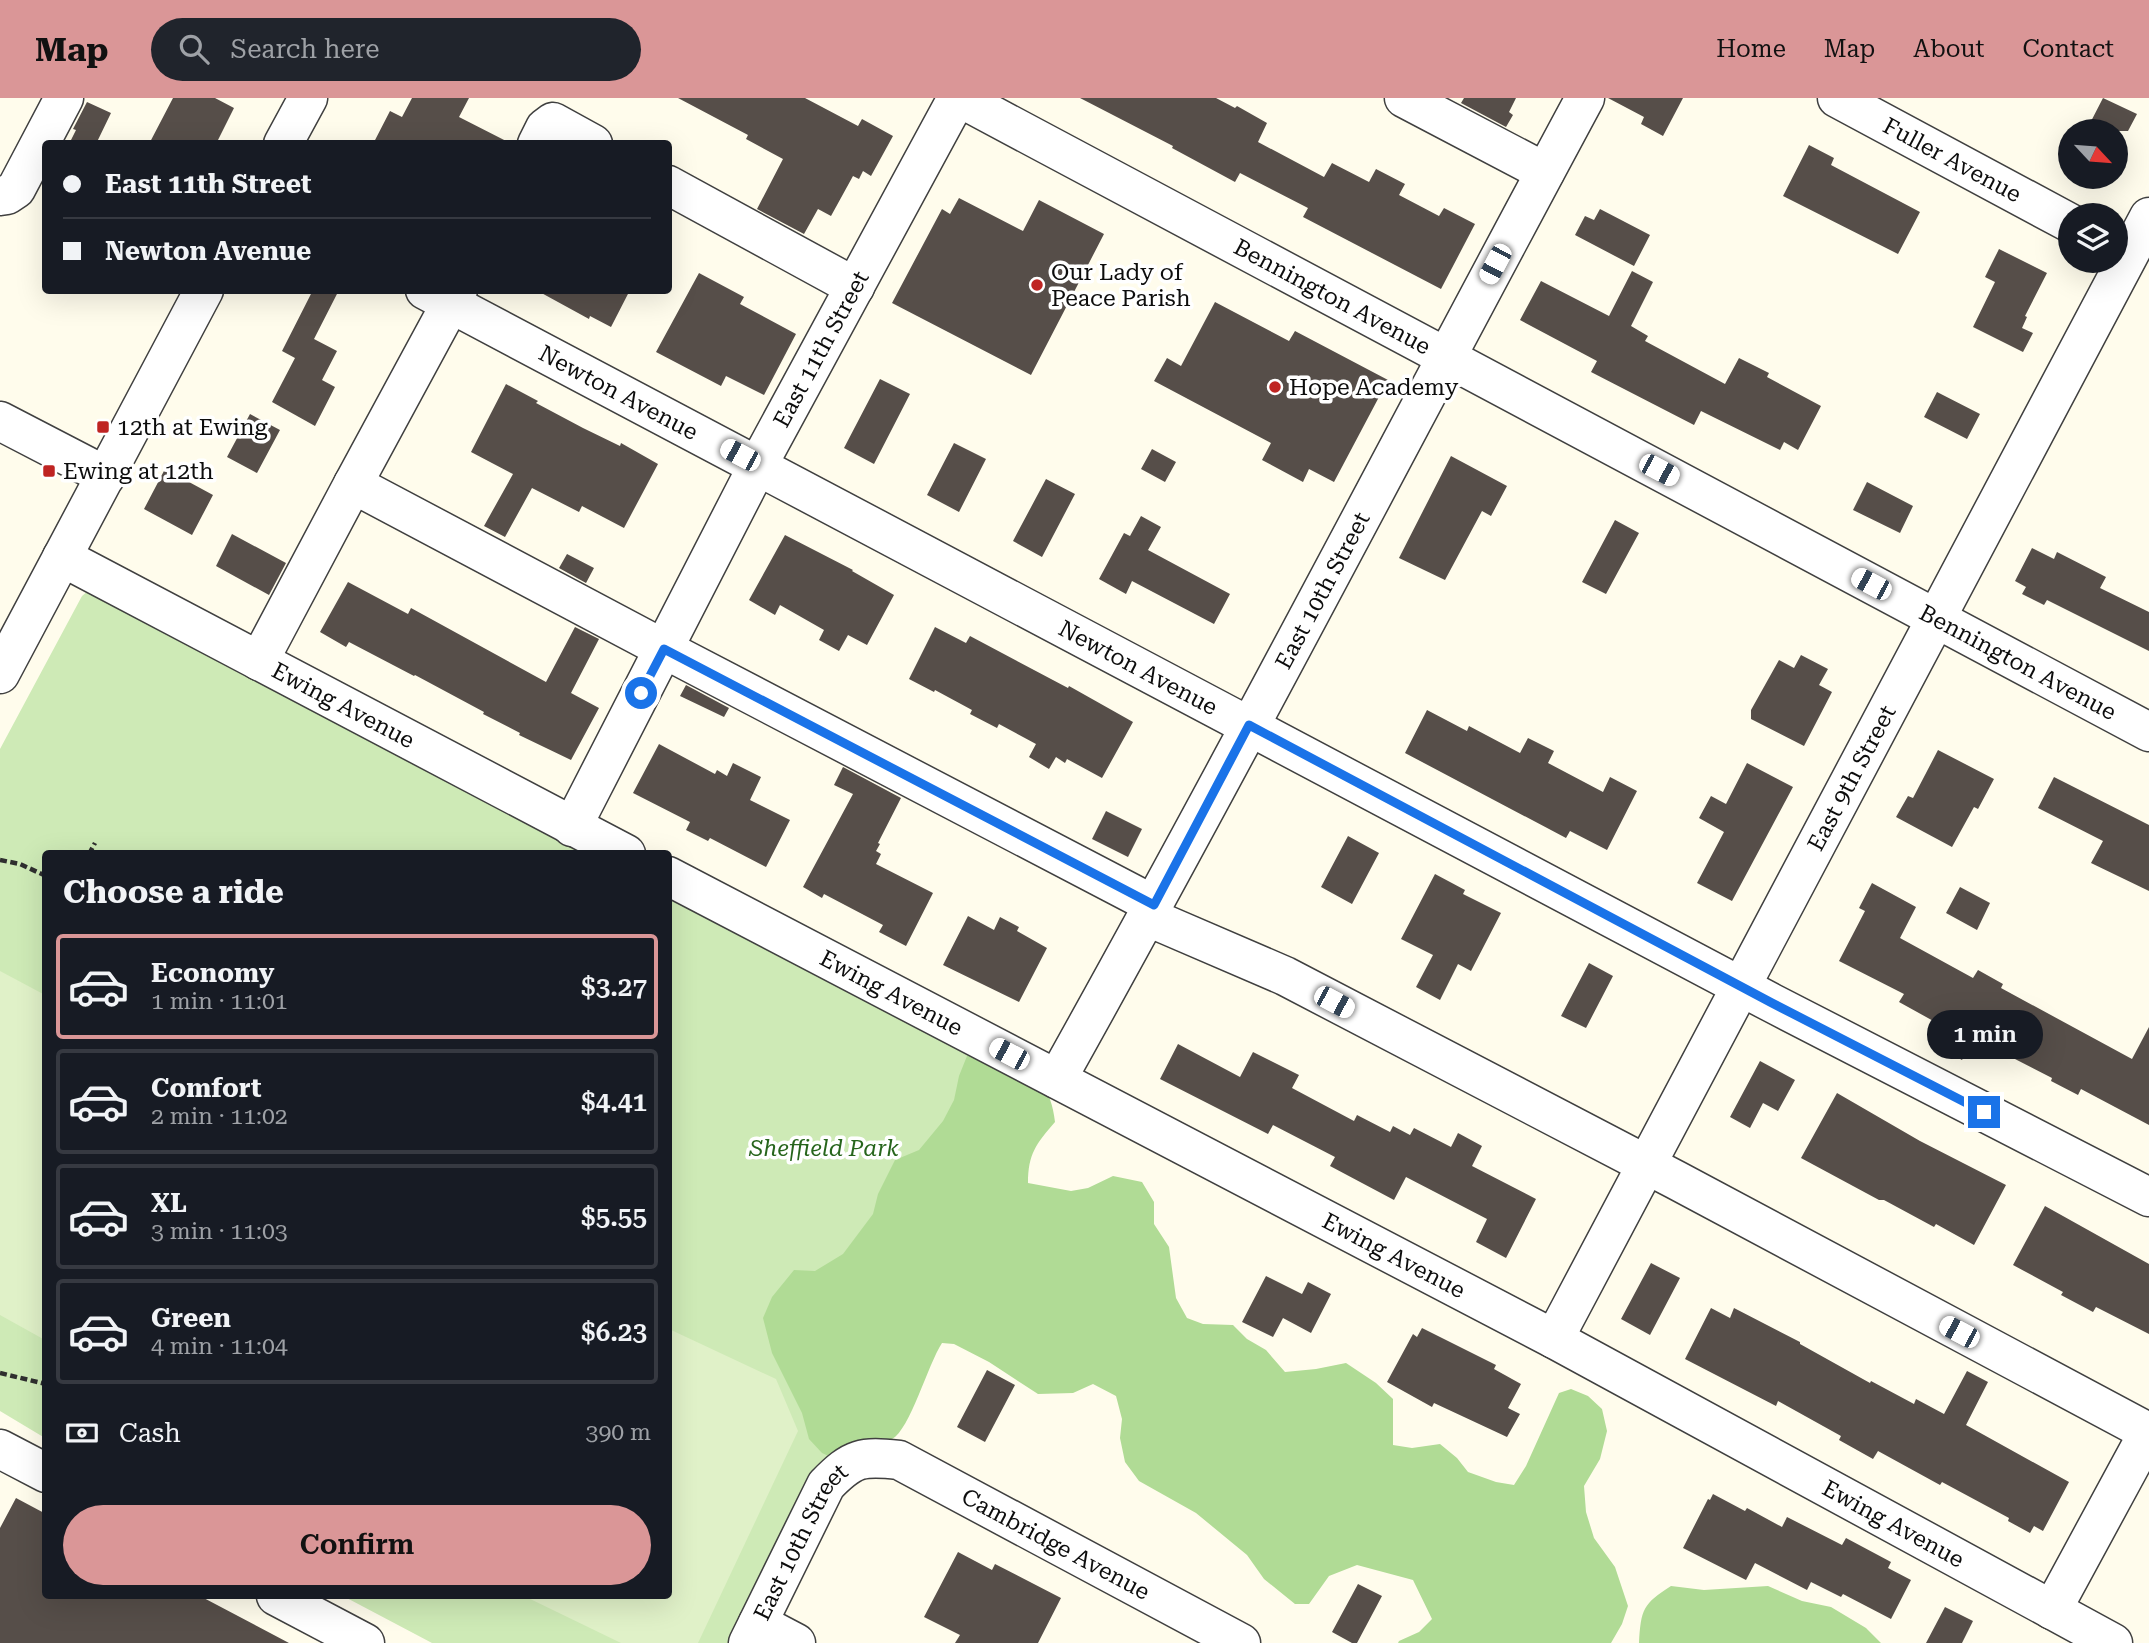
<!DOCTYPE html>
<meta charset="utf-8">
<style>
body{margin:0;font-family:"Roboto Serif",serif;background:#20242c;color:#f1f3f6;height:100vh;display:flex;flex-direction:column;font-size:26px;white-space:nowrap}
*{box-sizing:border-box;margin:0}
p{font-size:23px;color:#9ea1a6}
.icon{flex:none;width:38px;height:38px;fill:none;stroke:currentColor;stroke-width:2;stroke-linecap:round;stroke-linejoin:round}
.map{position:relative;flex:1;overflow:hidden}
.side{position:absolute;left:42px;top:752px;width:630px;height:749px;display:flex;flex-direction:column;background:#171b24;border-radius:7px;box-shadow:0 7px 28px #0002}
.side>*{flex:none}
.top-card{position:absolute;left:42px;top:42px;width:630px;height:154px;border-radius:7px;box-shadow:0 7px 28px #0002;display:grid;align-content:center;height:154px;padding:0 21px;background:#171b24}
.needle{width:46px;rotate:116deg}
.fabs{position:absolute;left:2058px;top:21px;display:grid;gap:14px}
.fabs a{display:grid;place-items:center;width:70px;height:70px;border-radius:50%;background:#171b24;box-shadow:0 7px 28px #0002;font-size:35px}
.end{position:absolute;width:32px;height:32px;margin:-16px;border:9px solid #1a73e8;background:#fff;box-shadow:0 0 0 4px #fff}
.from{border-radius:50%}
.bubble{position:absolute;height:49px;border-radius:24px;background:#171b24;box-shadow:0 7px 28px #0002;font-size:23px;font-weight:600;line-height:49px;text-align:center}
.car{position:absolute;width:21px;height:42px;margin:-21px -10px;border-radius:9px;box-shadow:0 0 5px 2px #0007;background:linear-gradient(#fff 24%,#345 0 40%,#fff 0 76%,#345 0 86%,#fff 0)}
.top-card b{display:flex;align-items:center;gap:24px;height:66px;font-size:26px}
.top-card b+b{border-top:2px solid #363941}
.top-card i{width:18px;height:18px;background:#f1f3f6}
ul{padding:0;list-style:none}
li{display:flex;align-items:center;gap:21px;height:105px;margin:0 14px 10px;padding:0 7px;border:4px solid #363941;border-radius:7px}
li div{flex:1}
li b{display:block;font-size:26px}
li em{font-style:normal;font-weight:600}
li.current{border-color:#da9697}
li>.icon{width:63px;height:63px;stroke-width:1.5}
h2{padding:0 21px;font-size:32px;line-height:84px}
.pay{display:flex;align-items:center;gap:18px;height:77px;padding:0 21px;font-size:26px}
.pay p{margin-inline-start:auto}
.primary-button{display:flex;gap:14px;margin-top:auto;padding:14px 21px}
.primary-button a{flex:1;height:80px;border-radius:42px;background:#da9697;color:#111;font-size:28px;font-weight:600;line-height:80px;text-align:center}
header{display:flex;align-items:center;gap:42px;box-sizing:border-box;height:98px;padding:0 35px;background:#da9697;color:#111}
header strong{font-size:33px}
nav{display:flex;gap:38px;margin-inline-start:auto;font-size:24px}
.search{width:490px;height:63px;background:#20242c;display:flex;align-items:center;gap:18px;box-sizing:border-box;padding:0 24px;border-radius:38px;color:#9ea1a6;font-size:26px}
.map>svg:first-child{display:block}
.green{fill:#ceeab6}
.forest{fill:#b0db95}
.pitch{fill:#e0f1c8}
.building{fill:#564e49}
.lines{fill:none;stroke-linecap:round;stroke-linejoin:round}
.minor-casing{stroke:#404040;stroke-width:41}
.path{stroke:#2f2f2f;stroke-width:4.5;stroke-dasharray:7 3.5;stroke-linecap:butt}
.minor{stroke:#fff;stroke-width:38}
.route{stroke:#1a73e8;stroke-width:9}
.poi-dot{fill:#bf2422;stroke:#fff;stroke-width:2.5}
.labels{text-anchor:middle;stroke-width:7;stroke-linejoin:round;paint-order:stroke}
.street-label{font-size:23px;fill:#0d0d0d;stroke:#fff}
.poi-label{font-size:23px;fill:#0d0d0d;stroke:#fff;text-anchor:start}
.park-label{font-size:23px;font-style:italic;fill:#27651c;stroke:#fff}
</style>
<header>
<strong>Map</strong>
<div class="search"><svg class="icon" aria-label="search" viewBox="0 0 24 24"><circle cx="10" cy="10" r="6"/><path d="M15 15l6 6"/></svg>Search here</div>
<nav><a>Home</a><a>Map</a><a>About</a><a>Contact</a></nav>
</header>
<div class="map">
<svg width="2149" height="1545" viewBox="0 0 2149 1545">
<rect width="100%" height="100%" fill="#fffcec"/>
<path class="green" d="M 89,492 L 505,714 L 595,756 L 46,756 L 45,1340 L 0,1313 L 0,651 L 82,498 Z
M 669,795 L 1031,983 L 741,1545 L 432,1545 L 343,1498 L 668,1498 Z"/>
<path class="forest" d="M 988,948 C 1024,971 1050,977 1055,1024 C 1036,1046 1028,1056 1028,1085 L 1071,1093 L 1088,1090 L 1113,1078 L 1142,1084 L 1154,1104 L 1154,1126 L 1169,1149 L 1176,1200 L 1187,1220 L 1203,1226 L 1233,1227 L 1247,1241 L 1266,1252 L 1285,1274 L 1316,1271 L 1346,1265 L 1376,1285 L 1393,1301 L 1393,1347 L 1412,1350 L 1440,1346 L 1457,1360 L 1468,1374 L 1496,1384 L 1514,1387 L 1526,1368 L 1559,1295 L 1571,1291 L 1588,1298 L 1602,1311 L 1607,1333 L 1600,1361 L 1584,1388 L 1586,1414 L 1594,1440 L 1615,1469 L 1628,1508 L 1622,1526 L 1611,1545 L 1398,1545 L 1399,1543 L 1419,1534 L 1432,1521 L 1413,1482 L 1357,1467 L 1329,1478 L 1309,1506 L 1295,1506 L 1264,1481 L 1247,1457 L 1196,1415 L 1139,1383 L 1125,1364 L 1120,1340 L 1122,1321 L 1116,1298 L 1093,1286 L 1073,1295 L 1038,1296 L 989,1264 L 954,1246 L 942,1245 C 928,1266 910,1332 892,1341 C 875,1350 853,1354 835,1361 L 822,1355 L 809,1341 L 802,1315 L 772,1255 L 763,1220 L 772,1199 L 794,1172 L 815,1173 L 843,1156 L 873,1116 L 878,1096 L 895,1062 L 919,1052 L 943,1023 L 954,1002 L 959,978 L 967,958 Z
M 1671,1488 L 1704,1492 L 1768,1488 L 1802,1503 L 1831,1509 L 1866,1530 L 1881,1545 L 1639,1545 C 1641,1511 1643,1506 1671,1488 Z"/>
<path class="pitch" d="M 0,873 L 45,897 L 45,1242 L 0,1217 Z
M 669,1231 L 776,1281 L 798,1333 L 698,1545 L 621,1545 L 524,1498 L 668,1498 Z"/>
<path class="building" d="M 173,0 L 215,0 L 234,10 L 216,46 L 149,46 Z
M 412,0 L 469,0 L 459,19 L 512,46 L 373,46 L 390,13 L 402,19 Z
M 678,0 L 805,0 L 858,28 L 862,21 L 893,38 L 871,78 L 863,73 L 859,81 L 853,78 L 831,118 L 818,111 L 804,136 L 757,111 L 783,61 L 746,41 L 748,37 Z
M 1080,0 L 1216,0 L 1235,10 L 1237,8 L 1267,25 L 1258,44 L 1324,79 L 1332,65 L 1369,84 L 1376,71 L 1405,86 L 1399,97 L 1439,118 L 1444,110 L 1475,126 L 1441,191 L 1303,119 L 1308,110 L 1240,75 L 1235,84 L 1172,50 L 1173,48 Z
M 1464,0 L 1516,0 L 1509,14 L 1513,17 L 1506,29 L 1461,5 Z
M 1608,0 L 1683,0 L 1663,38 L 1641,26 L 1644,19 Z
M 2103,0 L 2137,16 L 2128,33 L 2086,33 Z
M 87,4 L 111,15 L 96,46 L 69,46 L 76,32 L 73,31 Z
M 1809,47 L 1834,60 L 1831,67 L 1920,114 L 1898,156 L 1783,98 Z
M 959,100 L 1023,133 L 1039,102 L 1104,136 L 1031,277 L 892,205 L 942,111 L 950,116 Z
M 1600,111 L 1650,137 L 1634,168 L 1575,137 L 1585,118 L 1594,122 Z
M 1999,151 L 2047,175 L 2025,218 L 2027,219 L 2022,230 L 2033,235 L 2023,254 L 1973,229 L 1995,184 L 1985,179 Z
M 1632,173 L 1653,184 L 1631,228 L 1648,238 L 1645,243 L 1725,286 L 1739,260 L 1769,275 L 1767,279 L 1821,308 L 1798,352 L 1784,344 L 1780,352 L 1701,313 L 1694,327 L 1591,274 L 1597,263 L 1520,222 L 1541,183 L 1609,218 Z
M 699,175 L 744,199 L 740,206 L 796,236 L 764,297 L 726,278 L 721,288 L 656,254 Z
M 313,192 L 339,192 L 314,241 L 337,253 L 322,282 L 335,289 L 315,328 L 272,304 L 295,260 L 282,253 Z
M 536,192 L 630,192 L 611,229 L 590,218 L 589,221 Z
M 1215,204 L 1289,243 L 1295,233 L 1388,282 L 1334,384 L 1309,371 L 1303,384 L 1262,362 L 1271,345 L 1154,283 L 1167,260 L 1181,268 Z
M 880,281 L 910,296 L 874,366 L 844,350 Z
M 506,286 L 538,303 L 536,305 L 583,330 L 620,348 L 621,345 L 658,366 L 624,430 L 582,408 L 579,414 L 532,390 L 505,439 L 484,428 L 513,376 L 471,354 Z
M 1937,294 L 1980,316 L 1967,341 L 1924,319 Z
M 250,316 L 280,332 L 257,375 L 227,359 Z
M 954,345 L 986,361 L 959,414 L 927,397 Z
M 1152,351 L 1176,364 L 1165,384 L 1141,371 Z
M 1451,358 L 1507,388 L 1491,418 L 1482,413 L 1445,482 L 1399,460 Z
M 165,371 L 213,397 L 192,437 L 144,411 Z
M 1046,381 L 1075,396 L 1042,459 L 1013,443 Z
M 1867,384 L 1913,408 L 1900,435 L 1853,412 Z
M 1141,418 L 1161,429 L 1148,452 L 1230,496 L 1214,526 L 1132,483 L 1126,496 L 1099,481 L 1124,435 L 1130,438 Z
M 1615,422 L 1639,435 L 1606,496 L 1582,484 Z
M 232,436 L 286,465 L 269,497 L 216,468 Z
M 785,437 L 853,472 L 852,473 L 894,497 L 867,547 L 848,537 L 839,553 L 819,542 L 824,532 L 780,507 L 775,517 L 749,502 Z
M 2032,450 L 2054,461 L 2057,454 L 2106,479 L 2100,490 L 2149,514 L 2149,553 L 2047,502 L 2044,507 L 2022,496 L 2026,489 L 2015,483 Z
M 567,456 L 594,470 L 586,485 L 559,470 Z
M 348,484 L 408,516 L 411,510 L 546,584 L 575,529 L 599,541 L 571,595 L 599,610 L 571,662 L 519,637 L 520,635 L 483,616 L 484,614 L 415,577 L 414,578 L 349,544 L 346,549 L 320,534 Z
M 935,529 L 966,545 L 970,538 L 1068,590 L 1069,588 L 1133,624 L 1102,680 L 1067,661 L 1065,665 L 1056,659 L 1049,671 L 1029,659 L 1036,646 L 999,626 L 997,630 L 970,616 L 972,612 L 935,592 L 934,594 L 909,581 Z
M 1801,557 L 1828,571 L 1819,587 L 1832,594 L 1804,648 L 1751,621 L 1751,612 L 1779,562 L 1794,570 Z
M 686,587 L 729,610 L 724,619 L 680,598 Z
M 1427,612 L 1467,633 L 1469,628 L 1520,655 L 1528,640 L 1554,653 L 1548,665 L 1603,694 L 1610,679 L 1637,693 L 1607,752 L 1570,733 L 1566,740 L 1405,655 Z
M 659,646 L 715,676 L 717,672 L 727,678 L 733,665 L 761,679 L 750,702 L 790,722 L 766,769 L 710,740 L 708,743 L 686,732 L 690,724 L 633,695 Z
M 1938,652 L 1994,681 L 1978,711 L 1974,709 L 1952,749 L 1896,719 L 1908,698 L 1913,700 Z
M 1747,665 L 1793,689 L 1732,803 L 1697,785 L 1724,734 L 1699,720 L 1711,698 L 1726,706 Z
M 843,669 L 901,700 L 878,745 L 880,746 L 876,753 L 881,756 L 876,766 L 933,795 L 906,848 L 879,834 L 883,827 L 824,796 L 822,800 L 803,789 L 853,696 L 834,687 Z
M 2054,679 L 2149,727 L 2149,793 L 2091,765 L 2103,743 L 2038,710 Z
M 1106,713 L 1142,731 L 1128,759 L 1092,741 Z
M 1348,738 L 1379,755 L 1352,806 L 1321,789 Z
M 1435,776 L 1465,792 L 1463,796 L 1501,815 L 1471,873 L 1458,866 L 1440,902 L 1416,889 L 1433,857 L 1401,841 Z
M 1872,785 L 1916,809 L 1900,840 L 1973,880 L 1978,872 L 2003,886 L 2001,890 L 2132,961 L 2149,929 L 2149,1027 L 2081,991 L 2078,997 L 2051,983 L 2052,980 L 1974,940 L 1962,962 L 1937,948 L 1946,930 L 1899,904 L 1904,896 L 1839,863 L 1865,813 L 1859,810 Z
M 1960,789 L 1990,805 L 1977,832 L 1946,815 Z
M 968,818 L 994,832 L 1000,819 L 1019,829 L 1017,833 L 1047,850 L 1019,904 L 943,867 Z
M 1589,865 L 1613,878 L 1586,930 L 1561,918 Z
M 1178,946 L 1240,979 L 1253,954 L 1299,977 L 1292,990 L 1354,1023 L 1357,1017 L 1390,1034 L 1393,1028 L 1410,1037 L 1414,1030 L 1451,1049 L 1458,1035 L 1482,1048 L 1472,1068 L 1536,1101 L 1506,1160 L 1476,1144 L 1487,1121 L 1406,1079 L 1394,1102 L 1330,1068 L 1335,1059 L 1273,1027 L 1268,1036 L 1160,981 Z
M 1760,963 L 1795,982 L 1778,1013 L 1763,1005 L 1750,1030 L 1730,1019 Z
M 1837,995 L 1920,1043 L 2006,1087 L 1974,1147 L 1936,1126 L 1934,1129 L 1884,1102 L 1879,1102 L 1801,1060 Z
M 2045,1108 L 2149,1166 L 2149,1236 L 2096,1209 L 2093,1214 L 2061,1197 L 2063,1194 L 2013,1167 Z
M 1651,1165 L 1680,1180 L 1650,1237 L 1621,1221 Z
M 1266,1178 L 1302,1196 L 1308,1184 L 1331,1196 L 1311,1235 L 1283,1220 L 1273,1239 L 1242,1224 Z
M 1711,1210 L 1730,1220 L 1734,1210 L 1800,1244 L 1800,1246 L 1870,1285 L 1871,1283 L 1914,1306 L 1916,1301 L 1944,1316 L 1967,1273 L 1988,1284 L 1966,1327 L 2069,1384 L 2043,1433 L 2034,1428 L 2030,1435 L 2008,1423 L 2009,1420 L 1942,1384 L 1940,1387 L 1878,1353 L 1873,1361 L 1839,1342 L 1841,1338 L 1778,1303 L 1776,1308 L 1685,1261 Z
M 1422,1230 L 1496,1267 L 1494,1271 L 1521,1286 L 1508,1310 L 1520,1316 L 1507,1339 L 1434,1305 L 1432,1309 L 1387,1284 L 1413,1236 L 1417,1239 Z
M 987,1272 L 1015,1287 L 985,1344 L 957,1329 Z
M 1713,1396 L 1745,1413 L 1747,1410 L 1782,1429 L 1787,1419 L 1842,1447 L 1846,1440 L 1891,1464 L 1888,1470 L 1911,1482 L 1891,1521 L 1843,1496 L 1841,1499 L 1811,1484 L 1807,1492 L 1755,1465 L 1746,1482 L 1683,1450 L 1708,1401 L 1710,1402 Z
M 16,1400 L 46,1416 L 46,1498 L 200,1498 L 289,1545 L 0,1545 L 0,1430 Z
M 958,1454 L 992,1472 L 995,1466 L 1061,1500 L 1038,1545 L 955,1545 L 960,1537 L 924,1519 Z
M 1358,1486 L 1382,1498 L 1357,1545 L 1352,1545 L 1332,1534 Z
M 1945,1509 L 1973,1523 L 1962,1545 L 1926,1545 Z"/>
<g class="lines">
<defs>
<g id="minor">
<path id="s1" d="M 960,0 L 2149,634"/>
<path d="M 1404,0 L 1545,74"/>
<path id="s2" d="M 1837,0 L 2070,125"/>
<path d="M 283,46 L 308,0"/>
<path d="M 537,46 L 545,30 L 553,24 L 593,46"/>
<path d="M 668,87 L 855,189"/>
<path d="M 0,98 L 7,97 L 16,91 L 64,0"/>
<path id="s3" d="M 425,192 L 1772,905 L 2149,1099"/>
<path d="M 0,323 L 106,378"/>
<path d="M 353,386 L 458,192"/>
<path id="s4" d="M 62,459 L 626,756"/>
<path d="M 259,563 L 353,386 L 664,551 L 1154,807"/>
<path d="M 0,576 L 204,192"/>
<path id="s5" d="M 572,729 L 758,367 L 957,0"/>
<path id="s6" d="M 668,778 L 1554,1241 L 2113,1545"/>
<path d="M 1148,819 L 1285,878 L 1676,1082 L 2148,1334"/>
<path id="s7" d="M 1057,981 C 1238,657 1409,327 1585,0"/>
<path id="s8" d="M 1554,1241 L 2149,119"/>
<path d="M 0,1351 L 46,1375"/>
<path d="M 276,1498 L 365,1545"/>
<path d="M 2052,1512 L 2149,1333"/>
<path d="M 758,1525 L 796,1545"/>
<path id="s9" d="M 748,1545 L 826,1387 C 853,1359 862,1358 899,1362 L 1241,1545"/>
</g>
</defs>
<use href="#minor" class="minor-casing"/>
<path class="path" d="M 89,756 L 95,745
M 0,762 L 20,766 L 46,778
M 0,1275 L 46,1286"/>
<use href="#minor" class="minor"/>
</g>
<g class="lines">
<path class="route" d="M 641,595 L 664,551 L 1154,807 L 1249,627 L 1772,905 L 1984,1014"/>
</g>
<g class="poi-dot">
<circle cx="1037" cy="187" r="7"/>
<circle cx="1275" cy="289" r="7"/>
<rect x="96" y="322" width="14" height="14" rx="3.5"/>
<rect x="42" y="366" width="14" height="14" rx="3.5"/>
</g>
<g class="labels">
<g class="street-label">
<text dy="8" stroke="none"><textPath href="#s2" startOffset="131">Fuller Avenue</textPath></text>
<text dy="8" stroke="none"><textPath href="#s1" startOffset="422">Bennington Avenue</textPath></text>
<text dy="8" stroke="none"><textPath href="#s5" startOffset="539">East 11th Street</textPath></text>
<text dy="8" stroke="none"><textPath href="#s3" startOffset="219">Newton Avenue</textPath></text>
<text dy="8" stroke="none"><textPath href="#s7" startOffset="556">East 10th Street</textPath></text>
<text dy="8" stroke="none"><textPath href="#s1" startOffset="1199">Bennington Avenue</textPath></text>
<text dy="8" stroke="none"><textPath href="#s3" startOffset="807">Newton Avenue</textPath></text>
<text dy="8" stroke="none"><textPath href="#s4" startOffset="318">Ewing Avenue</textPath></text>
<text dy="8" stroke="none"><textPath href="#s8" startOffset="635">East 9th Street</textPath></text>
<text dy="8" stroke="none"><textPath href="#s6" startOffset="252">Ewing Avenue</textPath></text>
<text dy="8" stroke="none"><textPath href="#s6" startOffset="819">Ewing Avenue</textPath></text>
<text dy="8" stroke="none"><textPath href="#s6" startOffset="1386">Ewing Avenue</textPath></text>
<text dy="8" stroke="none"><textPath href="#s9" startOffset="436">Cambridge Avenue</textPath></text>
<text dy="8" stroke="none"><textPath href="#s9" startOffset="114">East 10th Street</textPath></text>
</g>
<g class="poi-label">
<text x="1051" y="182">Our Lady of<tspan x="1051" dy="26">Peace Parish</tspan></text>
<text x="1289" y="297">Hope Academy</text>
<text x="117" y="337">12th at Ewing</text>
<text x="63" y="381">Ewing at 12th</text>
</g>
<g class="park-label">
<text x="824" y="1058">Sheffield Park</text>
</g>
</g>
</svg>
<div class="fabs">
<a><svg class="needle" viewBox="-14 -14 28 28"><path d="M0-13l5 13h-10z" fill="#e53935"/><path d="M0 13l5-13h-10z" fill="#9ea1a6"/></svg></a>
<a><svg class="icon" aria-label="layers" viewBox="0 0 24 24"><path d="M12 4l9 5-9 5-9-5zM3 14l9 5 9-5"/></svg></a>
</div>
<i class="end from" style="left:641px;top:595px"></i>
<i class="end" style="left:1984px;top:1014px"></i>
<div class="bubble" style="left:1927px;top:912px;width:116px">1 min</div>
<i class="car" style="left:1495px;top:166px;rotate:208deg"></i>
<i class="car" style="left:740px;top:357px;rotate:298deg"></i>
<i class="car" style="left:1659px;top:372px;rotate:118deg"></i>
<i class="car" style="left:1871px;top:486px;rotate:298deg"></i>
<i class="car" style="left:1334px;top:904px;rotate:118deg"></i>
<i class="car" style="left:1009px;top:956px;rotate:298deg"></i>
<i class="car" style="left:1959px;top:1234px;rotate:298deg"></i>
<div class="top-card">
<b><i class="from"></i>East 11th Street</b>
<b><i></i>Newton Avenue</b>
</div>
<section class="side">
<h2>Choose a ride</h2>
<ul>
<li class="current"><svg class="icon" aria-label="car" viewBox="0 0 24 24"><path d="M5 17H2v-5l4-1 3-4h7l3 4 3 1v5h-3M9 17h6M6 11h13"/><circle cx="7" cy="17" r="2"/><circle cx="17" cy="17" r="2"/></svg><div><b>Economy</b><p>1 min · 11:01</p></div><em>$3.27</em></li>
<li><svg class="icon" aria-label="car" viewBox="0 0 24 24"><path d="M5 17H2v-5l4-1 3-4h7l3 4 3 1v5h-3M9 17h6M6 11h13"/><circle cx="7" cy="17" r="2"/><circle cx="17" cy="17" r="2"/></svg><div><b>Comfort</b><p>2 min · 11:02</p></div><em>$4.41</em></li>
<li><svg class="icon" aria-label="car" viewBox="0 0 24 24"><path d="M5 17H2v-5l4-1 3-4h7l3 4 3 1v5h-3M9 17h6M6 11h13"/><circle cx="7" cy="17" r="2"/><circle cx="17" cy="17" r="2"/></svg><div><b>XL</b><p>3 min · 11:03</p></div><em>$5.55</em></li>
<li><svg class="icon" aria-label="car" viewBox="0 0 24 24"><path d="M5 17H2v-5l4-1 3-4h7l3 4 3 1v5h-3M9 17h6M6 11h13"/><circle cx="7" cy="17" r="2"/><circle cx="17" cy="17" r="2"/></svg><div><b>Green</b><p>4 min · 11:04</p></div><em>$6.23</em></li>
</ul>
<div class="pay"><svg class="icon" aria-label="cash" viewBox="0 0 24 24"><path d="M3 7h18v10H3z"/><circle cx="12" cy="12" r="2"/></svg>Cash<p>390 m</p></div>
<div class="primary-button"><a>Confirm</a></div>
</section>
</div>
